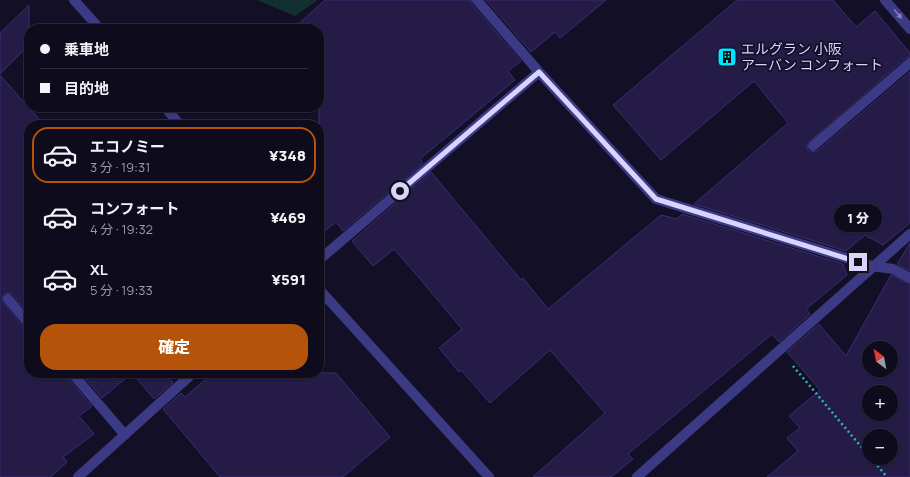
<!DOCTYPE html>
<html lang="ja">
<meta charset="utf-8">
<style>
body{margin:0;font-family:Manrope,"Noto Sans JP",sans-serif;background:#1c1929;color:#f1f3f6;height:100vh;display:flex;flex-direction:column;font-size:15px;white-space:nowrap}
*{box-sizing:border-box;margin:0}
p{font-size:13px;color:#9b9ba3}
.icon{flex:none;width:22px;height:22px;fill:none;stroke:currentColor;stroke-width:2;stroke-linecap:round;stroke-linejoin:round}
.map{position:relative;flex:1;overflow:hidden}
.sheet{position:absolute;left:24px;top:120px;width:300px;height:258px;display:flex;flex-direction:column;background:#0e0b1c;border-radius:16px;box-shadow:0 1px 3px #0004,0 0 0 1px #2e2b3b}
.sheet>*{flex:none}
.guide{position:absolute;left:24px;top:24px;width:300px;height:88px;border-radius:16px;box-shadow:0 1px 3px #0004,0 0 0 1px #2e2b3b;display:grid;align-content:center;height:88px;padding:0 16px;background:#0e0b1c}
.needle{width:26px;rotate:328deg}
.fabs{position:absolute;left:862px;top:341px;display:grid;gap:8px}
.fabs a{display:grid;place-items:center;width:36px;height:36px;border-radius:50%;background:#0e0b1c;box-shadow:0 1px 3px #0004,0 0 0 1px #2e2b3b;font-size:20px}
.end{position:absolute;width:18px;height:18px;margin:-9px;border:5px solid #d9d4ff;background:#111;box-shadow:0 0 0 2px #111}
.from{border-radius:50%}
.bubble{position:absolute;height:28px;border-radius:14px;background:#0e0b1c;box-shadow:0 1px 3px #0004,0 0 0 1px #2e2b3b;font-size:13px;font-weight:800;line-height:28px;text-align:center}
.guide b{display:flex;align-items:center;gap:14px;height:38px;font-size:15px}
.guide b+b{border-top:1px solid #2e2b3b}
.guide i{width:10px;height:10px;background:#f1f3f6}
ul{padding:7px 0 0;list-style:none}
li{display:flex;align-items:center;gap:12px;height:56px;margin:0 8px 6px;padding:0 8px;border:2px solid transparent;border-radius:16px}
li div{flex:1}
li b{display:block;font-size:15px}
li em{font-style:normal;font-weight:800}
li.current{border-color:#b45309}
li>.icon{width:36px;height:36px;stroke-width:1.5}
.action{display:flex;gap:8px;margin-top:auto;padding:8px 16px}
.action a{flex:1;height:46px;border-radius:16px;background:#b45309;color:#fff;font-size:16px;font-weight:800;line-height:46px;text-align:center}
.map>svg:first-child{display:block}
.green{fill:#12302f}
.building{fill:#241b47;stroke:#3b2d73;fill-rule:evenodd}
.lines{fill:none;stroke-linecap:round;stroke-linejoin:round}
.path{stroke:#2fb8b0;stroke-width:2.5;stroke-dasharray:2 3;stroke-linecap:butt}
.service{stroke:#3d3a85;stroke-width:10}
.minor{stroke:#3d3a85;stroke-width:10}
.tertiary{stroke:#3d3a85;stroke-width:10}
.oneway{fill:#837fbc}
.route{stroke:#d9d4ff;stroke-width:5}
.labels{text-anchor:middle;stroke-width:3.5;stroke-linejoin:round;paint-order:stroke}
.poi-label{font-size:14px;fill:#d9d4ff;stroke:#130f26;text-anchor:start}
</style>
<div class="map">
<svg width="910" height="477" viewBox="0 0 910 477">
<rect width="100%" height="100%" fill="#130f26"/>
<path class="green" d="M 257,0 L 318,0 L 295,16 Z"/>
<path class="building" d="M 325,0 L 471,0 L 472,4 L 521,61 L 508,71 L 515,80 L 420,159 L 423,163 L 343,231 L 336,222 L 319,235 L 319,29 L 293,29 Z
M 486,0 L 606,0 L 560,38 L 555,32 L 531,52 Z
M 737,0 L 833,0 L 856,27 L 875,11 L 910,53 L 910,57 L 906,58 L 807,144 L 808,150 L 810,152 L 817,151 L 910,72 L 910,223 L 883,245 L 865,235 L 846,251 L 694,204 L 788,123 L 754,81 L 661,160 L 613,105 Z
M 29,5 L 29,45 L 0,74 L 0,33 Z
M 0,75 L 44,125 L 29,125 L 29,314 L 11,293 L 4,294 L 2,301 L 24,328 L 29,330 L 29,373 L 66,373 L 67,377 L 92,406 L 79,416 L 94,434 L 63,457 L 67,462 L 51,477 L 0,477 Z
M 431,172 L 521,280 L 523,278 L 548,309 L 661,215 L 677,219 L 682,214 L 843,264 L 847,275 L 806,309 L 810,314 L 779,342 L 772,334 L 628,454 L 633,459 L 611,477 L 533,477 L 605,413 L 550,350 L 490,403 L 461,370 L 459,372 L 439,348 L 462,329 L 415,273 L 394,249 L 373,266 L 352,241 Z
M 910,243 L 910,271 L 897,264 Z
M 891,275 L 910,284 L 910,477 L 767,477 L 798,451 L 787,438 L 800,428 L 789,416 L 820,390 L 787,352 L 819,324 L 846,356 ZM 869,348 L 891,348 L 891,370 L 869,370 ZM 869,392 L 891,392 L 891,414 L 869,414 ZM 869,436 L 891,436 L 891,458 L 869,458 Z
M 81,373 L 132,373 L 102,398 Z
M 132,373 L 165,373 L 173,383 L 154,399 Z
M 213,373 L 336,373 L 390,437 L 343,477 L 220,477 L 163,409 L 181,393 L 185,397 Z"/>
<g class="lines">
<path class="path" d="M 793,366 L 869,456
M 871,458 L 887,477"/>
<path class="service" d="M 813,146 L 910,63"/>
<path class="minor" d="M 477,0 L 539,72 L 656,199 L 872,266 L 893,269 L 910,278
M 885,0 L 910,29
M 319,260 L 539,72
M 8,299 L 29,324
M 72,373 L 125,435
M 78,477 L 193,373
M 637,477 L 910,234"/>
<path class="tertiary" d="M 74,0 L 100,29
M 165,107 L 180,125
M 319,289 L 489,477"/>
</g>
<defs><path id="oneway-solid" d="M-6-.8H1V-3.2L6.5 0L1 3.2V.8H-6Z"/></defs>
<use class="oneway" href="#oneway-solid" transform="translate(898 14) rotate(50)"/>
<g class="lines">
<path class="route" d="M 400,191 L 539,72 L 656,199 L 858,262"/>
</g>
<defs>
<symbol id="building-square" viewBox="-11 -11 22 22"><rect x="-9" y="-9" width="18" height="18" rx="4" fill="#00e5ff" stroke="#130f26"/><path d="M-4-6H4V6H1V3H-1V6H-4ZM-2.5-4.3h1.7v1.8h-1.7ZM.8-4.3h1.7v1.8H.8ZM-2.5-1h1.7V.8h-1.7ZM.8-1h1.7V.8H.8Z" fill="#111"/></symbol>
</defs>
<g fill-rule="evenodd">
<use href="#building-square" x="716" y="46" width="22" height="22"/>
</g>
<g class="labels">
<g class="poi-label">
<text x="741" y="54">エルグラン 小阪<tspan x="741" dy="16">アーバン コンフォート</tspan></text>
</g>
</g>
</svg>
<div class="fabs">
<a><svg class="needle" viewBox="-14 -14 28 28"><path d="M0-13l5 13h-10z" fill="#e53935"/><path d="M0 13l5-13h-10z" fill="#9b9ba3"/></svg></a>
<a>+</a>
<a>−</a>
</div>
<i class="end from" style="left:400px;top:191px"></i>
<i class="end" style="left:858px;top:262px"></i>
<div class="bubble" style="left:834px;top:204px;width:48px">1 分</div>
<div class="guide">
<b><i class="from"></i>乗車地</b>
<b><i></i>目的地</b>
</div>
<section class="sheet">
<ul>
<li class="current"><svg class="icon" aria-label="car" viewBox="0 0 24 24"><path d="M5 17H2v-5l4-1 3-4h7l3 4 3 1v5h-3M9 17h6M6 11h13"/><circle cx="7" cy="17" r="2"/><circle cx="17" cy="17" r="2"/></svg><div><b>エコノミー</b><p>3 分 · 19:31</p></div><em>¥348</em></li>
<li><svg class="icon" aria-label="car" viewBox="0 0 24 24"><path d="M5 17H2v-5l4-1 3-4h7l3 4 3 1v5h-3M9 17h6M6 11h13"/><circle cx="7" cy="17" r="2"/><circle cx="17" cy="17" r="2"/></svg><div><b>コンフォート</b><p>4 分 · 19:32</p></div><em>¥469</em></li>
<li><svg class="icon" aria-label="car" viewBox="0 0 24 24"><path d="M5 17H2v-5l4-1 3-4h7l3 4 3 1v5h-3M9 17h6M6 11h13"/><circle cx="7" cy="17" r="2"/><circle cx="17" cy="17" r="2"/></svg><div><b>XL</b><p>5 分 · 19:33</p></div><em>¥591</em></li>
</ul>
<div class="action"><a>確定</a></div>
</section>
</div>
